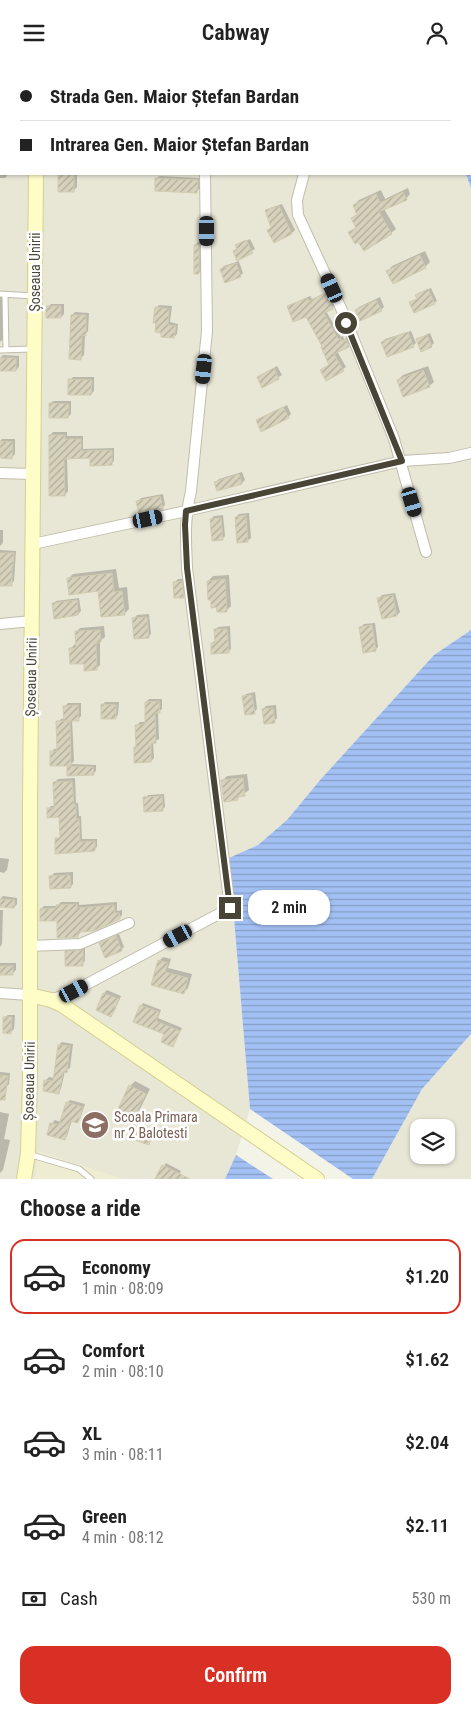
<!DOCTYPE html>
<meta charset="utf-8">
<style>
body{margin:0;font-family:"Roboto Condensed",sans-serif;background:#f2f2f2;color:#222;height:100vh;display:flex;flex-direction:column;font-size:19px;white-space:nowrap}
*{box-sizing:border-box;margin:0}
p{font-size:16px;color:#767676}
.icon{flex:none;width:28px;height:28px;fill:none;stroke:currentColor;stroke-width:2;stroke-linecap:round;stroke-linejoin:round}
.map{position:relative;height:1114px;overflow:hidden}
.side{display:flex;flex-direction:column;background:#fff;flex:1}
.side>*{flex:none}
.banner{position:absolute;left:0px;top:0px;width:471px;height:110px;box-shadow:0 1px 4px #0004;display:grid;align-content:center;height:110px;padding:0 20px;background:#fff}
.buttons{position:absolute;left:410px;top:1054px;display:grid;gap:10px}
.buttons a{display:grid;place-items:center;width:45px;height:45px;border-radius:10px;background:#fff;box-shadow:0 1px 4px #0004;font-size:25px}
.end{position:absolute;width:22px;height:22px;margin:-11px;border:6px solid #484536;background:#fff;box-shadow:0 0 0 2px #fff}
.from{border-radius:50%}
.bubble{position:absolute;height:35px;border-radius:15px;background:#fff;box-shadow:0 1px 4px #0004;font-size:16px;font-weight:600;line-height:35px;text-align:center}
.car{position:absolute;width:15px;height:30px;margin:-15px -8px;border-radius:6px;box-shadow:0 0 4px 1px #0007;background:linear-gradient(#222 24%,#8ab4d8 0 40%,#222 0 76%,#8ab4d8 0 86%,#222 0)}
.banner b{display:flex;align-items:center;gap:18px;height:48px;font-size:19px}
.banner b+b{border-top:1px solid #e0e0e0}
.banner i{width:12px;height:12px;background:#222}
ul{padding:0;list-style:none}
li{display:flex;align-items:center;gap:15px;height:75px;margin:0 10px 8px;padding:0 10px;border:2px solid transparent;border-radius:15px}
li div{flex:1}
li b{display:block;font-size:19px}
li em{font-style:normal;font-weight:600}
li.active{border-color:#d93025}
li>.icon{width:45px;height:45px;stroke-width:1.5}
h2{padding:0 20px;font-size:22px;line-height:60px}
.pay{display:flex;align-items:center;gap:12px;height:55px;padding:0 20px;font-size:19px}
.pay p{margin-inline-start:auto}
.cta{display:flex;gap:10px;margin-top:auto;padding:10px 20px}
.cta a{flex:1;height:58px;border-radius:15px;background:#d93025;color:#fff;font-size:20px;font-weight:600;line-height:58px;text-align:center}
header{display:flex;justify-content:space-between;align-items:center;height:65px;padding:0 20px;background:#fff;font-size:22px;font-weight:600}
.map>svg:first-child{display:block}
.residential{fill:#e8e6d5;fill-rule:evenodd}
.education{fill:#eeecd1}
.water{fill:url(#water-rules)}
.shadow{fill:#0003}
.building{fill:url(#building-hatch);stroke:#d1cbaf}
.lines{fill:none;stroke-linecap:round;stroke-linejoin:round}
.service-casing{stroke:#c0bdaa;stroke-width:7}
.minor-casing{stroke:#c0bdaa;stroke-width:12}
.secondary-casing{stroke:#d3d094;stroke-width:16}
.service{stroke:#fff;stroke-width:5}
.minor{stroke:#fff;stroke-width:10}
.secondary{stroke:#fffdc7;stroke-width:14}
.route{stroke:#484536;stroke-width:6}
.labels{text-anchor:middle;stroke-width:5;stroke-linejoin:round;paint-order:stroke}
.street-label{font-size:14px;fill:#484536;stroke:#fff}
.education-label{font-size:14px;fill:#785e54;stroke:#fff;text-anchor:start}
</style>
<header><svg class="icon" aria-label="menu" viewBox="0 0 24 24"><path d="M4 6h16M4 12h16M4 18h16"/></svg>Cabway<svg class="icon" aria-label="person" viewBox="0 0 24 24"><circle cx="12" cy="8" r="4"/><path d="M4 21q1-7 8-7t8 7"/></svg></header>
<div class="map">
<svg width="471" height="1114" viewBox="0 0 471 1114">
<defs>
<pattern id="water-rules" width="6" height="5" patternUnits="userSpaceOnUse" patternTransform="scale(1.25)"><rect width="6" height="5" fill="#a2c0f3"/><path d="M0 2.5h6" fill="none" stroke="#869ec6"/></pattern>
<pattern id="building-hatch" width="6" height="6" patternUnits="userSpaceOnUse" patternTransform="scale(1.25)"><rect width="6" height="6" fill="#d6d2bc"/><path d="M-1 1l2-2M0 6l6-6M5 7l2-2" fill="none" stroke="#b0ac9a"/></pattern>
</defs>
<rect width="100%" height="100%" fill="#f4f3e7"/>
<path class="residential" d="M 0,0 L 410,1 L 1,1 L 1,109 L 466,109 L 471,123 L 471,565 L 434,590 L 321,714 L 287,755 L 258,780 L 229,794 L 250,1044 L 236,1090 L 225,1114 L 0,1114 Z
M 471,969 L 471,1114 L 372,1114 L 422,1024 ZM 419,1062 L 446,1062 L 446,1090 L 419,1090 Z"/>
<path class="education" d="M 38,1086 L 123,1114 L 35,1114 Z"/>
<path class="water" d="M 409,0 L 471,0 L 471,123 L 466,109 L 470,109 L 470,1 Z
M 471,565 L 471,969 L 422,1024 L 372,1114 L 353,1114 L 250,1044 L 229,793 L 258,780 L 287,755 L 321,714 L 434,590 Z
M 236,1090 L 273,1114 L 225,1114 Z"/>
<path class="shadow" d="M 0,0 L 20,0 L 1,1 L 1,51 Z
M 272,0 L 307,0 L 271,1 Z
M 0,75 L 1,75 L 1,109 L 8,109 L 5,113 L 0,113 Z
M 60,109 L 77,109 L 77,122 L 74,125 L 59,125 Z
M 159,111 L 200,113 L 200,123 L 197,126 L 156,114 Z
M 408,123 L 410,129 L 406,134 L 384,144 L 396,164 L 391,168 L 359,175 L 350,167 L 356,162 L 353,153 L 358,148 L 354,140 L 359,135 L 381,125 L 385,134 Z
M 282,139 L 295,165 L 292,168 L 272,162 L 267,146 L 270,143 Z
M 250,174 L 255,184 L 238,194 L 243,208 L 240,211 L 221,204 L 224,201 L 239,196 L 234,187 L 238,180 Z
M 198,177 L 202,177 L 202,205 L 199,208 L 195,180 Z
M 425,186 L 430,197 L 425,202 L 388,206 L 392,201 Z
M 431,223 L 437,236 L 434,238 L 411,237 L 418,233 L 417,230 L 419,228 Z
M 329,226 L 336,240 L 326,246 L 341,272 L 343,271 L 344,274 L 349,272 L 351,278 L 337,286 L 346,302 L 327,315 L 321,305 L 330,299 L 307,250 L 289,242 L 292,239 L 310,231 L 312,234 Z
M 0,227 L 4,227 L 4,273 L 0,277 Z
M 380,232 L 384,242 L 381,245 L 356,245 L 359,242 Z
M 51,239 L 64,239 L 64,249 L 61,252 L 48,242 Z
M 159,240 L 172,241 L 170,257 L 178,259 L 177,269 L 174,272 L 156,243 Z
M 75,247 L 89,248 L 88,266 L 85,270 L 84,290 L 81,293 L 72,250 Z
M 411,266 L 416,278 L 413,281 L 383,277 L 385,274 Z
M 430,268 L 434,278 L 431,281 L 417,274 Z
M 3,290 L 19,291 L 19,302 L 16,305 L 0,305 L 0,293 Z
M 277,301 L 282,310 L 263,321 L 258,312 Z
M 428,301 L 434,317 L 429,321 L 398,315 L 403,310 Z
M 73,312 L 94,312 L 94,326 L 91,329 L 70,315 Z
M 53,336 L 71,336 L 71,349 L 68,352 L 50,339 Z
M 287,340 L 291,349 L 288,352 L 258,356 Z
M 53,367 L 67,367 L 67,371 L 83,371 L 83,384 L 114,383 L 114,396 L 111,399 L 91,392 L 67,392 L 68,426 L 65,430 L 50,370 Z
M 2,374 L 15,374 L 15,389 L 11,393 L 0,392 L 0,376 Z
M 242,407 L 245,415 L 242,418 L 218,425 L 216,417 L 219,414 Z
M 163,429 L 165,440 L 162,443 L 138,436 L 141,433 Z
M 249,448 L 251,473 L 248,475 L 236,452 L 239,449 Z
M 223,450 L 225,471 L 222,474 L 211,454 L 214,451 Z
M 0,465 L 3,465 L 3,478 L 0,481 Z
M 0,485 L 16,486 L 14,516 L 11,519 L 0,519 Z
M 116,504 L 119,523 L 127,522 L 129,544 L 124,549 L 99,525 L 68,514 L 73,509 Z
M 229,510 L 231,541 L 226,546 L 208,516 L 213,511 Z
M 178,514 L 184,514 L 186,528 L 183,531 L 175,517 Z
M 395,528 L 400,547 L 397,550 L 379,533 L 382,530 Z
M 79,533 L 81,546 L 78,549 L 53,539 L 56,536 Z
M 149,549 L 151,569 L 148,572 L 134,553 L 137,550 Z
M 375,558 L 378,582 L 375,585 L 361,562 L 364,559 Z
M 104,561 L 105,572 L 100,576 L 100,600 L 96,604 L 86,598 L 71,583 L 75,579 L 77,579 L 76,567 L 80,563 Z
M 230,561 L 231,584 L 228,587 L 212,578 L 216,575 L 215,565 L 218,562 Z
M 255,627 L 257,644 L 254,647 L 243,632 L 246,629 Z
M 149,634 L 162,634 L 162,644 L 158,647 L 159,674 L 153,677 L 154,693 L 151,696 L 135,682 L 137,680 L 137,660 L 140,657 L 147,657 L 146,637 Z
M 105,637 L 119,637 L 118,650 L 115,653 L 102,640 Z
M 68,638 L 81,638 L 81,651 L 78,654 L 72,654 L 74,696 L 71,699 L 96,700 L 96,706 L 93,709 L 68,702 L 71,699 L 51,687 L 54,684 L 59,683 L 58,657 L 61,654 L 65,653 L 65,641 Z
M 276,640 L 277,653 L 274,656 L 263,644 L 266,641 Z
M 247,709 L 249,725 L 237,734 L 222,716 L 227,711 Z
M 75,713 L 76,738 L 78,738 L 79,751 L 81,751 L 82,774 L 97,774 L 97,782 L 94,785 L 56,774 L 61,771 L 60,751 L 48,744 L 51,741 L 55,741 L 55,717 L 58,714 Z
M 164,729 L 165,742 L 162,745 L 145,733 L 148,730 Z
M 0,793 L 9,794 L 7,805 L 4,808 L 0,807 Z
M 73,807 L 73,819 L 70,822 L 51,812 L 54,808 Z
M 3,831 L 17,833 L 17,839 L 14,842 L 0,841 L 0,834 Z
M 61,837 L 79,837 L 79,840 L 117,837 L 117,846 L 122,845 L 122,850 L 119,853 L 81,866 L 78,871 L 58,855 L 41,844 L 44,841 L 57,841 Z
M 0,845 L 3,845 L 2,879 L 0,882 Z
M 119,869 L 124,882 L 121,885 L 101,879 L 104,876 Z
M 85,883 L 85,896 L 82,899 L 67,887 L 70,884 Z
M 163,892 L 171,894 L 168,903 L 192,909 L 188,923 L 183,928 L 153,919 L 159,896 Z
M 0,898 L 16,898 L 16,905 L 12,909 L 0,909 Z
M 107,925 L 121,931 L 114,947 L 111,950 L 97,944 L 104,928 Z
M 143,938 L 161,945 L 158,953 L 182,963 L 173,980 L 166,968 L 141,941 Z
M 8,950 L 15,950 L 14,964 L 11,967 L 4,953 Z
M 62,977 L 73,979 L 70,1003 L 65,1006 L 61,1024 L 58,1027 L 46,1015 L 49,1012 L 55,1013 L 59,980 Z
M 0,1007 L 10,1008 L 9,1019 L 6,1022 L 0,1021 Z
M 135,1016 L 150,1024 L 139,1046 L 134,1050 L 130,1021 Z
M 70,1035 L 85,1039 L 80,1054 L 77,1057 L 72,1055 L 67,1071 L 64,1074 L 48,1069 L 52,1058 L 55,1055 L 61,1057 L 67,1038 Z
M 0,1047 L 9,1049 L 4,1074 L 10,1075 L 3,1105 L 0,1108 Z
M 142,1061 L 155,1065 L 151,1075 L 148,1078 L 139,1064 Z
M 166,1098 L 181,1106 L 177,1114 L 156,1114 Z"/>
<path class="building" d="M 58,109 L 74,109 L 74,127 L 58,127 Z
M 155,113 L 198,115 L 197,128 L 155,126 Z
M 403,127 L 407,135 L 379,147 L 392,169 L 364,186 L 358,177 L 355,179 L 348,167 L 356,163 L 351,153 L 357,150 L 353,140 L 376,129 L 380,138 Z
M 279,141 L 292,169 L 274,178 L 267,165 L 271,163 L 265,145 Z
M 246,175 L 253,188 L 237,196 L 233,186 L 237,184 L 235,180 Z
M 194,180 L 199,180 L 199,209 L 194,209 Z
M 420,190 L 426,203 L 393,219 L 386,206 Z
M 236,198 L 241,212 L 225,218 L 220,204 Z
M 428,224 L 435,239 L 414,248 L 409,237 L 417,234 L 415,230 Z
M 326,228 L 333,244 L 324,248 L 338,274 L 340,273 L 341,276 L 346,274 L 349,282 L 334,289 L 344,306 L 326,316 L 320,305 L 329,300 L 321,282 L 322,281 L 306,252 L 293,257 L 287,241 L 307,233 L 309,236 Z
M 376,235 L 382,246 L 360,256 L 355,245 Z
M 46,241 L 61,241 L 61,253 L 46,253 Z
M 155,242 L 169,244 L 168,260 L 176,261 L 174,273 L 161,272 L 161,268 L 155,267 L 156,258 L 153,258 Z
M 71,250 L 86,250 L 86,271 L 82,270 L 81,295 L 69,294 Z
M 408,267 L 414,282 L 387,292 L 381,277 Z
M 427,270 L 432,282 L 421,287 L 416,274 Z
M 0,293 L 16,293 L 16,306 L 0,306 Z
M 274,303 L 279,314 L 262,323 L 257,312 Z
M 423,305 L 430,322 L 403,332 L 397,315 Z
M 68,314 L 92,315 L 91,330 L 68,330 Z
M 49,338 L 69,339 L 68,353 L 49,353 Z
M 283,342 L 289,353 L 261,367 L 256,355 Z
M 49,370 L 65,370 L 65,374 L 81,374 L 81,386 L 112,385 L 112,400 L 90,401 L 90,393 L 64,394 L 65,431 L 49,431 Z
M 0,376 L 13,377 L 12,394 L 0,393 Z
M 239,409 L 242,419 L 217,426 L 214,417 Z
M 160,431 L 163,444 L 139,449 L 136,436 Z
M 246,450 L 248,477 L 237,478 L 235,452 Z
M 221,453 L 223,475 L 212,476 L 210,454 Z
M 0,488 L 14,488 L 13,501 L 12,501 L 12,521 L 0,521 Z
M 112,508 L 114,527 L 122,526 L 125,550 L 101,552 L 98,526 L 69,530 L 67,513 Z
M 225,514 L 227,547 L 217,547 L 216,542 L 211,543 L 211,535 L 208,535 L 207,516 Z
M 182,516 L 184,533 L 174,533 L 173,517 Z
M 393,530 L 397,551 L 382,554 L 377,533 Z
M 77,535 L 78,550 L 54,554 L 52,538 Z
M 147,552 L 149,573 L 134,574 L 132,553 Z
M 372,560 L 376,586 L 363,588 L 359,562 Z
M 214,564 L 227,564 L 229,588 L 211,589 L 211,578 L 215,578 Z
M 100,565 L 101,577 L 96,578 L 97,605 L 84,606 L 84,599 L 70,599 L 69,583 L 76,583 L 75,566 Z
M 252,630 L 255,649 L 245,650 L 242,631 Z
M 159,636 L 160,648 L 155,648 L 156,678 L 151,679 L 151,697 L 134,698 L 134,682 L 136,682 L 135,660 L 145,659 L 145,637 Z
M 101,639 L 116,640 L 116,654 L 101,654 Z
M 78,640 L 79,656 L 64,656 L 63,641 Z
M 273,643 L 275,658 L 264,659 L 262,644 Z
M 56,656 L 70,656 L 71,701 L 50,701 L 50,686 L 57,686 Z
M 67,701 L 93,702 L 94,710 L 67,711 Z
M 243,713 L 245,731 L 237,732 L 238,735 L 224,737 L 221,715 Z
M 72,716 L 74,740 L 76,740 L 76,754 L 79,754 L 80,777 L 95,776 L 95,786 L 55,789 L 55,773 L 60,773 L 59,752 L 47,753 L 47,743 L 54,743 L 53,717 Z
M 162,731 L 163,746 L 144,747 L 143,732 Z
M 70,810 L 71,823 L 50,824 L 49,811 Z
M 0,834 L 15,835 L 14,843 L 0,842 Z
M 77,839 L 77,843 L 114,840 L 115,848 L 119,848 L 120,854 L 93,866 L 78,867 L 78,872 L 57,873 L 57,856 L 40,856 L 40,844 L 56,843 L 56,840 Z
M 116,871 L 122,886 L 105,893 L 99,878 Z
M 83,885 L 83,901 L 65,901 L 65,886 Z
M 158,895 L 168,898 L 165,907 L 188,913 L 184,929 L 151,920 Z
M 0,901 L 13,901 L 13,910 L 0,910 Z
M 103,928 L 119,934 L 111,952 L 96,945 Z
M 140,940 L 159,947 L 156,956 L 180,966 L 173,982 L 161,977 L 164,969 L 133,957 Z
M 3,952 L 12,952 L 11,969 L 3,968 Z
M 58,980 L 70,981 L 67,1008 L 63,1007 L 59,1029 L 43,1026 L 44,1015 L 53,1016 Z
M 0,1010 L 8,1011 L 5,1035 L 0,1035 Z
M 129,1020 L 146,1029 L 134,1052 L 118,1044 Z
M 66,1037 L 83,1042 L 78,1058 L 70,1056 L 65,1075 L 47,1070 L 50,1058 L 59,1060 Z
M 138,1063 L 152,1068 L 149,1080 L 135,1075 Z
M 162,1100 L 190,1114 L 155,1114 Z"/>
<g class="lines">
<defs>
<path id="service" d="M 0,229 L 34,231
M 5,230 L 6,285
M 0,285 L 32,284
M 28,1089 L 79,1104 L 91,1114"/>
<path id="minor" d="M 173,0 L 174,1
M 263,0 L 263,1
M 0,64 L 1,64
M 304,109 L 297,135 L 298,150 L 340,241 L 394,374 L 426,487
M 0,408 L 33,409
M 33,479 L 186,446 L 402,396 L 449,393 L 471,388
M 0,559 L 32,556
M 29,881 L 80,879 L 129,858
M 0,928 L 29,930
M 51,935 L 74,926 L 230,843 L 187,503 C 186,474 184,456 191,426 L 207,266 L 205,109"/>
<path id="secondary" d="M 37,1 L 37,0
M 29,930 L 51,935 L 62,940 L 317,1114
M 24,1114 L 28,1088 L 30,1014 L 30,737 L 36,109"/>
</defs>
<use href="#service" class="service-casing"/>
<use href="#minor" class="minor-casing"/>
<use href="#secondary" class="secondary-casing"/>
<use href="#service" class="service"/>
<use href="#minor" class="minor"/>
<use href="#secondary" class="secondary"/>
</g>
<g class="lines">
<path class="route" d="M 230,843 L 187,503 L 185,460 L 186,446 L 402,396 L 346,258"/>
</g>
<defs>
<symbol id="school-disc" viewBox="-11 -11 22 22"><circle r="9.5" fill="#8d6e63" stroke="#fff"/><path d="M0-5L7-2L0 1L-7-2ZM-4 1L0 2.5L4 1V4Q0 6-4 4Z" fill="#fff"/></symbol>
</defs>
<g fill-rule="evenodd">
<use href="#school-disc" x="79" y="1044" width="32" height="32"/>
</g>
<g class="labels">
<g class="street-label">
<text transform="translate(35 207) rotate(-90)" y="5">Șoseaua Unirii</text>
<text transform="translate(31 612) rotate(-89)" y="5">Șoseaua Unirii</text>
<text transform="translate(29 1016) rotate(-89)" y="5">Șoseaua Unirii</text>
</g>
<g class="education-label">
<text x="114" y="1057">Scoala Primara<tspan x="114" dy="16">nr 2 Balotesti</tspan></text>
</g>
</g>
</svg>
<div class="buttons">
<a><svg class="icon" aria-label="layers" viewBox="0 0 24 24"><path d="M12 4l9 5-9 5-9-5zM3 14l9 5 9-5"/></svg></a>
</div>
<i class="end from" style="left:346px;top:258px"></i>
<i class="end" style="left:230px;top:843px"></i>
<div class="bubble" style="left:248px;top:825px;width:82px">2 min</div>
<i class="car" style="left:207px;top:166px;rotate:180deg"></i>
<i class="car" style="left:332px;top:223px;rotate:336deg"></i>
<i class="car" style="left:204px;top:304px;rotate:186deg"></i>
<i class="car" style="left:412px;top:437px;rotate:163deg"></i>
<i class="car" style="left:148px;top:454px;rotate:78deg"></i>
<i class="car" style="left:178px;top:871px;rotate:242deg"></i>
<i class="car" style="left:74px;top:926px;rotate:62deg"></i>
<div class="banner">
<b><i class="from"></i>Strada Gen. Maior Ștefan Bardan</b>
<b><i></i>Intrarea Gen. Maior Ștefan Bardan</b>
</div>
</div>
<section class="side">
<h2>Choose a ride</h2>
<ul>
<li class="active"><svg class="icon" aria-label="car" viewBox="0 0 24 24"><path d="M5 17H2v-5l4-1 3-4h7l3 4 3 1v5h-3M9 17h6M6 11h13"/><circle cx="7" cy="17" r="2"/><circle cx="17" cy="17" r="2"/></svg><div><b>Economy</b><p>1 min · 08:09</p></div><em>$1.20</em></li>
<li><svg class="icon" aria-label="car" viewBox="0 0 24 24"><path d="M5 17H2v-5l4-1 3-4h7l3 4 3 1v5h-3M9 17h6M6 11h13"/><circle cx="7" cy="17" r="2"/><circle cx="17" cy="17" r="2"/></svg><div><b>Comfort</b><p>2 min · 08:10</p></div><em>$1.62</em></li>
<li><svg class="icon" aria-label="car" viewBox="0 0 24 24"><path d="M5 17H2v-5l4-1 3-4h7l3 4 3 1v5h-3M9 17h6M6 11h13"/><circle cx="7" cy="17" r="2"/><circle cx="17" cy="17" r="2"/></svg><div><b>XL</b><p>3 min · 08:11</p></div><em>$2.04</em></li>
<li><svg class="icon" aria-label="car" viewBox="0 0 24 24"><path d="M5 17H2v-5l4-1 3-4h7l3 4 3 1v5h-3M9 17h6M6 11h13"/><circle cx="7" cy="17" r="2"/><circle cx="17" cy="17" r="2"/></svg><div><b>Green</b><p>4 min · 08:12</p></div><em>$2.11</em></li>
</ul>
<div class="pay"><svg class="icon" aria-label="cash" viewBox="0 0 24 24"><path d="M3 7h18v10H3z"/><circle cx="12" cy="12" r="2"/></svg>Cash<p>530 m</p></div>
<div class="cta"><a>Confirm</a></div>
</section>
